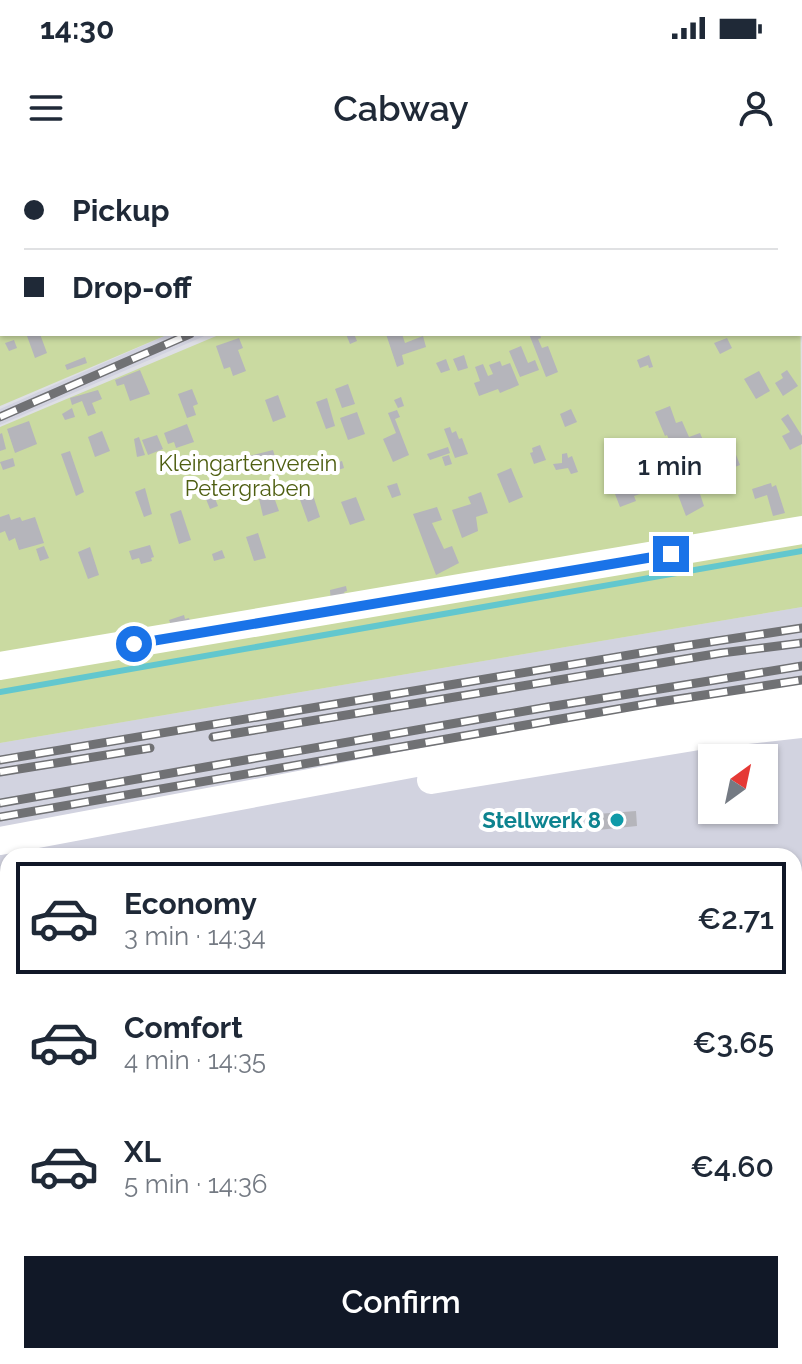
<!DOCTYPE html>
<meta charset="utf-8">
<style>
body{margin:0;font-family:Raleway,sans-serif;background:#f6f6f7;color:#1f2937;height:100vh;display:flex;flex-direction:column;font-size:30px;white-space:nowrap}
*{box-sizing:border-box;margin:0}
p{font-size:26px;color:#747a83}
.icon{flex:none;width:44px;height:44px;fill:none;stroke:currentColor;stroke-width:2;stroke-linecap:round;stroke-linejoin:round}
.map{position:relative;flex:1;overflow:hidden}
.sheet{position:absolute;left:0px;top:688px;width:802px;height:516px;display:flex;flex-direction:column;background:#fff;border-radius:24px 24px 0 0;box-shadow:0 2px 6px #0004}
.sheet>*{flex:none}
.top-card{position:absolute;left:0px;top:0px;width:802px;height:176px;box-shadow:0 2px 6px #0004;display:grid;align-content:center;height:176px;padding:0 24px;background:#fff}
.needle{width:52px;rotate:33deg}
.tools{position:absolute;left:698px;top:584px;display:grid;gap:16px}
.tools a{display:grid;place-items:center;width:80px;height:80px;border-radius:0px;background:#fff;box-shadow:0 2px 6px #0004;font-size:40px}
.end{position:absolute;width:36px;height:36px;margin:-18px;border:10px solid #1a73e8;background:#fff;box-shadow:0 0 0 4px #fff}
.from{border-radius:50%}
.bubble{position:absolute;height:56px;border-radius:0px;background:#fff;box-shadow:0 2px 6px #0004;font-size:26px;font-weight:600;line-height:56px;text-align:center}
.top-card b{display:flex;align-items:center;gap:28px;height:76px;font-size:30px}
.top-card b+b{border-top:2px solid #e0e1e3}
.top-card i{width:20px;height:20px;background:#1f2937}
ul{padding:14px 0 0;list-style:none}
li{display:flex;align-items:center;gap:24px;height:112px;margin:0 16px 12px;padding:0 8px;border:4px solid transparent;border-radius:0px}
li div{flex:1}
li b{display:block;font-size:30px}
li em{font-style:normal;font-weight:600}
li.current{border-color:#111827}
li>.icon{width:72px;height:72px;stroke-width:1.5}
.primary-button{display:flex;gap:16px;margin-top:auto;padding:16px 24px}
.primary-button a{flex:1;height:92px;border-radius:0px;background:#111827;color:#fff;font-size:32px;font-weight:600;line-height:92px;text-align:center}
.status{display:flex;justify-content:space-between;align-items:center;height:56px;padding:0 40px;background:#fff;direction:ltr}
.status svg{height:22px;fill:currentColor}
header{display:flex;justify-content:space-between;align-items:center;height:104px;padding:0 24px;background:#fff;font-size:36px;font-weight:600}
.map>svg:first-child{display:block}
.built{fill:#d2d3e0;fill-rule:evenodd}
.green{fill:#cadaa1}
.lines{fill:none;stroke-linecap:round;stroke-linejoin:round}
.stream{stroke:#62c7ce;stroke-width:6}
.building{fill:#b5b5bb}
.minor{stroke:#fff;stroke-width:28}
.rail-casing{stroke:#707174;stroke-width:9}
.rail{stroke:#fff;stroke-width:6;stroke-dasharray:18;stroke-linecap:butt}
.route{stroke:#1a73e8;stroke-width:10}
.culture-dot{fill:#0f9aa8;stroke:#fff;stroke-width:3}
.labels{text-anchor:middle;stroke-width:8;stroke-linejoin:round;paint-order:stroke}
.park-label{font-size:22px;fill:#4e5e11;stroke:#fff}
.culture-label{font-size:22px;font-weight:bold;fill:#0d838f;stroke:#fff;text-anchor:end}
</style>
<div class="status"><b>14:30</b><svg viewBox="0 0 49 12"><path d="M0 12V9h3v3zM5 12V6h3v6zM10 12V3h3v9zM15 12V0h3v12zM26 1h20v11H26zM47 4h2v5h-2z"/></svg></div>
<header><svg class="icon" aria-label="menu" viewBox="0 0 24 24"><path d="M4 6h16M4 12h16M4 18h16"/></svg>Cabway<svg class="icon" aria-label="person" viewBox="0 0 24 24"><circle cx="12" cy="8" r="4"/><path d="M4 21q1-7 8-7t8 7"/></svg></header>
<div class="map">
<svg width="802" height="1204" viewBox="0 0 802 1204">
<rect width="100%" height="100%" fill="#dedfe5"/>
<path class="built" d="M 169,174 L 209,174 L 0,265 L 0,249 Z
M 802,447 L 802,1046 L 794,1045 L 794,696 L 8,696 L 8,1045 L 0,1045 L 0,583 ZM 712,598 L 764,598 L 764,650 L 712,650 Z
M 794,1082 L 802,1082 L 802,1117 L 794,1117 Z
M 376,1196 L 415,1196 L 399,1204 L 358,1204 Z
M 683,1196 L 738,1196 L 730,1204 L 675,1204 Z"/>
<path class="green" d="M 0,0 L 740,0 L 743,2 L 2,2 L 2,174 L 169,174 L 0,246 Z
M 800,101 L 802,364 L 0,501 L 0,267 L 221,174 L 800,174 Z
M 802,377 L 802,447 L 0,583 L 0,511 Z
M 0,1083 L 8,1083 L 8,1196 L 337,1196 L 321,1204 L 0,1204 Z
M 802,1129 L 802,1204 L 730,1204 L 738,1196 L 794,1196 L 794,1136 Z
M 415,1196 L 683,1196 L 675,1204 L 399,1204 Z"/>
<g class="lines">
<path class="stream" d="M 0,532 L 802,391"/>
</g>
<path class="building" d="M 32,174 L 40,174 L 47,193 L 35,198 L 27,176 Z
M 346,174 L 354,174 L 357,181 L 350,184 Z
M 386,174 L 402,174 L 405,183 L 423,176 L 426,187 L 402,195 L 404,204 L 397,207 Z
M 529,174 L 540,174 L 541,178 L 538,179 L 542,188 L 548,186 L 558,212 L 546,217 Z
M 239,178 L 243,188 L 238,190 L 246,211 L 233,216 L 230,207 L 224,209 L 216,186 Z
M 727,178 L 732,188 L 720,194 L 714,183 Z
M 14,180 L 17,188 L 9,191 L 5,183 Z
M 521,186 L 528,203 L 535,200 L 539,210 L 520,217 L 509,191 Z
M 464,195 L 468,208 L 458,211 L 453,199 Z
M 649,195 L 653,207 L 649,208 L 648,205 L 640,208 L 637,200 Z
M 85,197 L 87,203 L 67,210 L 65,205 Z
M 446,199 L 450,210 L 441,213 L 436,203 Z
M 500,201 L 502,206 L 510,203 L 519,225 L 500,233 L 498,229 L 479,236 L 474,223 L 480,221 L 475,207 L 483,204 L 488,216 L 493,214 L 489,205 Z
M 140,210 L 150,234 L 130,241 L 124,224 L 117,226 L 115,220 Z
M 787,210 L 798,226 L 783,236 L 775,223 L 783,218 L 781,214 Z
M 759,211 L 770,231 L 756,239 L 744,219 Z
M 348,224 L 355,244 L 342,248 L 335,229 Z
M 192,229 L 198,244 L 193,246 L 196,255 L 187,258 L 178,234 Z
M 98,230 L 102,239 L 92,243 L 96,253 L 88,256 L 82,241 L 72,245 L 70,238 Z
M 278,235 L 286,257 L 273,262 L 265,240 Z
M 401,237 L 404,246 L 398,248 L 394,240 Z
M 327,238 L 335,266 L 326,269 L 316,242 Z
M 670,246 L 676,263 L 682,261 L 689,277 L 700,273 L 708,292 L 690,298 L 687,291 L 673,299 L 668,288 L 677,285 L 675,280 L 670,282 L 667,275 L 665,276 L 655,252 Z
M 72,248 L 75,257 L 65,260 L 62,254 Z
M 571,249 L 577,262 L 565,267 L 560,254 Z
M 397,250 L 400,257 L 395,259 L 409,295 L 393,302 L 383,279 L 396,273 L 388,253 Z
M 357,252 L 365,274 L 348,280 L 340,258 Z
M 788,254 L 802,276 L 802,284 L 790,290 L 782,276 L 790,272 L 781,259 Z
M 29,261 L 37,284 L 15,293 L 7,269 Z
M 187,264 L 194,282 L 176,288 L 174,282 L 168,284 L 164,273 Z
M 450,267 L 452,273 L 456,271 L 459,279 L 462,278 L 468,294 L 455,298 L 444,269 Z
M 102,271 L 110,291 L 95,297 L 88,277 Z
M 2,273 L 6,289 L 0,291 L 0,274 Z
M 157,275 L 163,289 L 148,295 L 142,280 Z
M 139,277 L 145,295 L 137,297 L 134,279 Z
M 731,282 L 740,305 L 727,310 L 718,287 Z
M 540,285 L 546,300 L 534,304 L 530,293 L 533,292 L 532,288 Z
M 448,287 L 450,293 L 430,300 L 427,294 Z
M 273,290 L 276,300 L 253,308 L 249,296 Z
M 70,291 L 84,332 L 76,336 L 61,294 Z
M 567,293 L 568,298 L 572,296 L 578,312 L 571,314 L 568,308 L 556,310 L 553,304 L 562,303 L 562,294 Z
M 449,295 L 452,304 L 445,306 L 442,297 Z
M 13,298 L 15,306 L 3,310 L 0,302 Z
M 342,301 L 344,308 L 329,313 L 326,306 Z
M 511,308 L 523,337 L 509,343 L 497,314 Z
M 632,308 L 637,322 L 622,327 L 617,313 Z
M 397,323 L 401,335 L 392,338 L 387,326 Z
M 771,323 L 772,327 L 776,325 L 785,353 L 773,356 L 767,335 L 755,339 L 752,329 Z
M 299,325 L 301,331 L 275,340 L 279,351 L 263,356 L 259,339 Z
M 637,326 L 640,334 L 634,336 L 636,341 L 620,347 L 615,334 Z
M 145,328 L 152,354 L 144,357 L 135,332 Z
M 698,328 L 704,346 L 686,356 L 678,335 Z
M 312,332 L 320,357 L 308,362 L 299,337 Z
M 481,332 L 488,353 L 476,357 L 478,371 L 462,378 L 452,350 L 471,344 L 468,337 Z
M 214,336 L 218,346 L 210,349 L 206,339 Z
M 356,337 L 365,360 L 350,365 L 341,342 Z
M 437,347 L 442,360 L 432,363 L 444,389 L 452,386 L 459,403 L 436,415 L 413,354 Z
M 181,350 L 191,380 L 179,384 L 170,354 Z
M 9,354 L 11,360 L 20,357 L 22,361 L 35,357 L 44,383 L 19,390 L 15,378 L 9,381 L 5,371 L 0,373 L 0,357 Z
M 258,373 L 266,398 L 254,401 L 246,377 Z
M 150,385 L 154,397 L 151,398 L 152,401 L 141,404 L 139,398 L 132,400 L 129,391 Z
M 44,386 L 49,398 L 40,401 L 36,389 Z
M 90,387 L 99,415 L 88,419 L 78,392 Z
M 222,390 L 225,398 L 214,401 L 212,394 Z
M 346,426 L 347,431 L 344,432 L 345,434 L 331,444 L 330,430 Z
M 184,455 L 185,459 L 189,458 L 191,464 L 173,469 L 169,460 Z
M 636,651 L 637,666 L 598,670 L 597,654 Z"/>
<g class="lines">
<path class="minor" d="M 0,506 L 802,370
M 431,620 L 711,574 L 802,564
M 0,681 L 640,561 L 802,538
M 794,816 L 802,815
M 0,953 L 8,951
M 0,985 L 8,984
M 794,1042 L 802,1042
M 627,1204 L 635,1196"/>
<defs>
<path id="rail" d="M 759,0 L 763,2
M 800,24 L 802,25
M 800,86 L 802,86
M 0,257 L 190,174
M 213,577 L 721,493 L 802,483
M 0,600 L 671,488 L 802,468
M 0,612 L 150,588
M 0,643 L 548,547 L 802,506
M 0,657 L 652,543 L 802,520
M 0,1072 L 8,1072
M 794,1110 L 802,1103
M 794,1127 L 802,1121
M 378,1204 L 395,1196
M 694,1204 L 701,1196
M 712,1204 L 720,1196"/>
</defs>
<use href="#rail" class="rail-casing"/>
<use href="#rail" class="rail"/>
</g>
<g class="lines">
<path class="route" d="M 134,484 L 671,394"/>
</g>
<circle class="culture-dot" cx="617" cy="660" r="8"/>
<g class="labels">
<g class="park-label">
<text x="248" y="311">Kleingartenverein<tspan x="248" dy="25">Petergraben</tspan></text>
</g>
<g class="culture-label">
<text x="601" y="668">Stellwerk 8</text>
</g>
</g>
</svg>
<div class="tools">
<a><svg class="needle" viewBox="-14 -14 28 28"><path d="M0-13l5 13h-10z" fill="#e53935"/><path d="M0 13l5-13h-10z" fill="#747a83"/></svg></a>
</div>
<i class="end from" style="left:134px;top:484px"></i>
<i class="end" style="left:671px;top:394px"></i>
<div class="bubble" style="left:604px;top:278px;width:132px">1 min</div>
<div class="top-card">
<b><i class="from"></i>Pickup</b>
<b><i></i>Drop-off</b>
</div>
<section class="sheet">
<ul>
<li class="current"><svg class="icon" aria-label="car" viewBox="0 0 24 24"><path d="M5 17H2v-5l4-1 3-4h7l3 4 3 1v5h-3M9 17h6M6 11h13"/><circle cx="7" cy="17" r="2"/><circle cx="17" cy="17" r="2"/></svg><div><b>Economy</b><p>3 min · 14:34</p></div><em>€2.71</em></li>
<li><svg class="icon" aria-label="car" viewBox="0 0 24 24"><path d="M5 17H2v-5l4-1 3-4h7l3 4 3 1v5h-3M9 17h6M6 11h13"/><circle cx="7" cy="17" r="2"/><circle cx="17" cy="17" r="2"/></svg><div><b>Comfort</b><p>4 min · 14:35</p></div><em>€3.65</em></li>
<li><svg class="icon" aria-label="car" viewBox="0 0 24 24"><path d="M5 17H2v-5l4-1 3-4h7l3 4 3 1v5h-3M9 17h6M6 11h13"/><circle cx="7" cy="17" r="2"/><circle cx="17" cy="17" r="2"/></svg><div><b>XL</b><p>5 min · 14:36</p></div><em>€4.60</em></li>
</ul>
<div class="primary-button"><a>Confirm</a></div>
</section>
</div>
